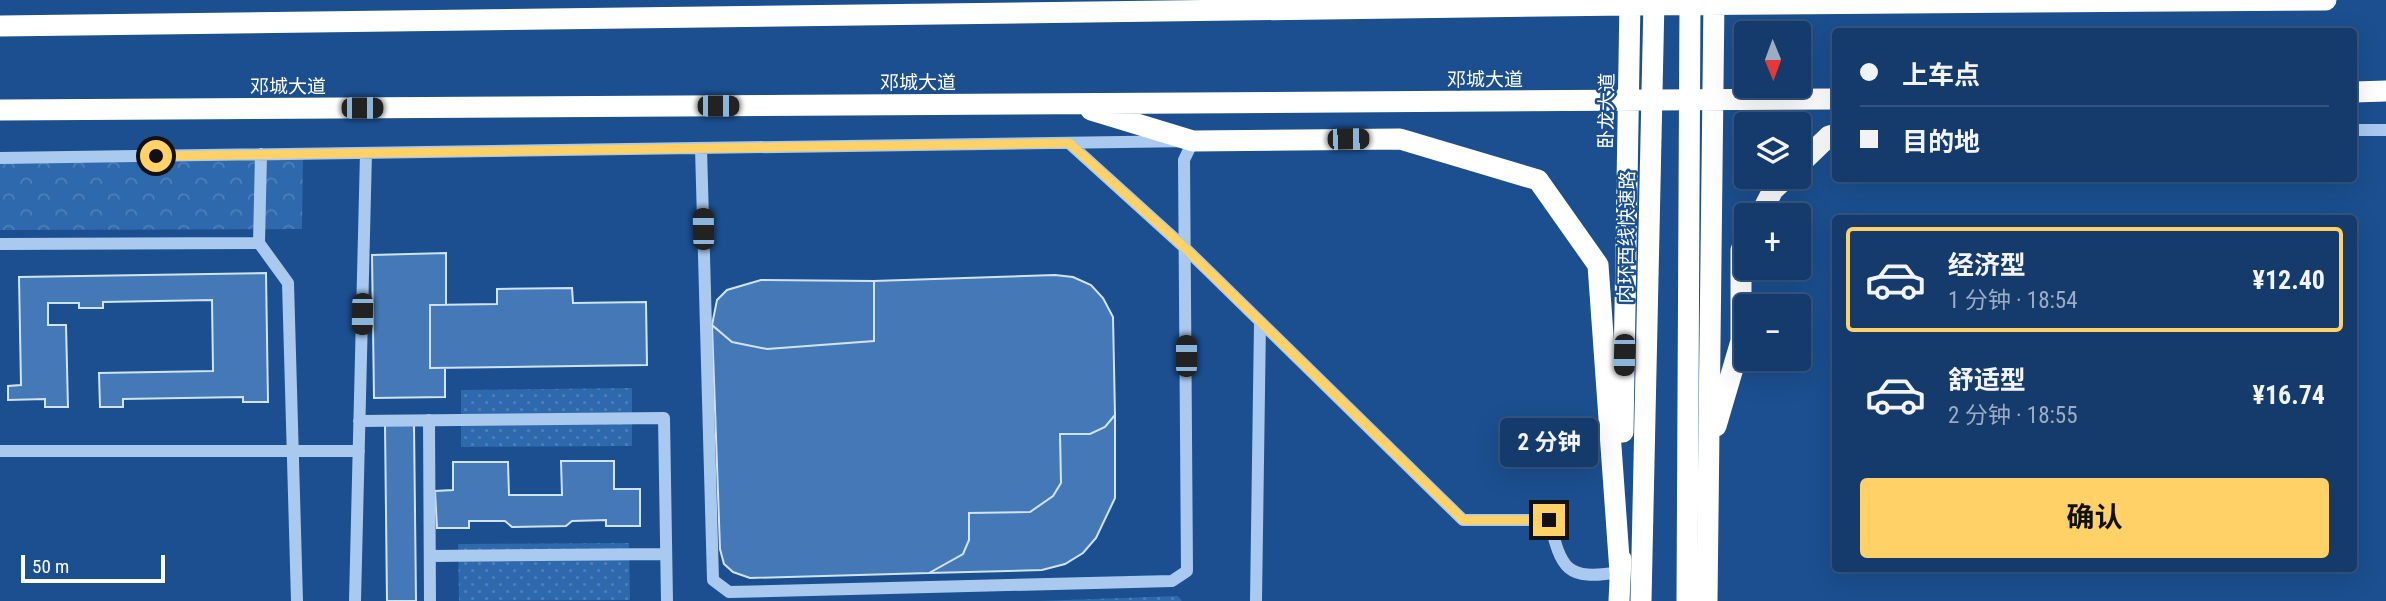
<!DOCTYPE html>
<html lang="zh">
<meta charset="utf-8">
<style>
body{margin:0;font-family:"Roboto Condensed","Noto Sans SC",sans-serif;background:#1d4271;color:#f1f3f6;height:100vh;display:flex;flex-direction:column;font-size:26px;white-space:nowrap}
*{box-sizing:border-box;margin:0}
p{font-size:23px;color:#9dadc1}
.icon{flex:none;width:38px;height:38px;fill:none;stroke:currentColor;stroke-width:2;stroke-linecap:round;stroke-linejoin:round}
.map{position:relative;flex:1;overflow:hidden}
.side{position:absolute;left:1832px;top:215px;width:525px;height:357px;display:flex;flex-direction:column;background:#143b6b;border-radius:7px;box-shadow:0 7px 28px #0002,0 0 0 2px #33557e}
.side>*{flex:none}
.guide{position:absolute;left:1832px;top:28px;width:525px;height:154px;border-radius:7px;box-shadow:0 7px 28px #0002,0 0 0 2px #33557e;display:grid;align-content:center;height:154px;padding:0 28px;background:#143b6b}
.needle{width:46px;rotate:179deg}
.tools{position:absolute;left:1734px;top:21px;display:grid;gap:14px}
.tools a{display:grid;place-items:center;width:77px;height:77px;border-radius:7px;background:#143b6b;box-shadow:0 7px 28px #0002,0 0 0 2px #33557e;font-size:35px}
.scale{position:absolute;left:21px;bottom:18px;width:144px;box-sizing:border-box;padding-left:7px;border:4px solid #fff;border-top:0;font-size:19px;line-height:24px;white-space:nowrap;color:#fff;-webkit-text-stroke:5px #1b4f8f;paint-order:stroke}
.end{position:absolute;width:32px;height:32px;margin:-16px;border:9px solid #ffd166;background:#111;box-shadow:0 0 0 4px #111}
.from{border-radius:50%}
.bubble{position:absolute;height:49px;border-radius:7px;background:#143b6b;box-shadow:0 7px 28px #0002,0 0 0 2px #33557e;font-size:23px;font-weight:700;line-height:49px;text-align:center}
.car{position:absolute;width:21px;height:42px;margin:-21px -10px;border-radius:9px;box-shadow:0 0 5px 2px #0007;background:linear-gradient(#222 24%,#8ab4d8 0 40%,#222 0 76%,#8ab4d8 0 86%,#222 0)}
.guide b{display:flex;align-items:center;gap:24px;height:66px;font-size:26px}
.guide b+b{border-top:2px solid #33557e}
.guide i{width:18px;height:18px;background:#f1f3f6}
ul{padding:12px 0 0;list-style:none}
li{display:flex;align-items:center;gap:21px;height:105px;margin:0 14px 10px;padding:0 14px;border:4px solid transparent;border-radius:7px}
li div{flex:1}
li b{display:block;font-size:26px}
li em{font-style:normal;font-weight:700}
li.active{border-color:#ffd166}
li>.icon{width:63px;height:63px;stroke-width:1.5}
.action{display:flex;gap:14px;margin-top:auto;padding:14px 28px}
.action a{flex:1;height:80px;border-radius:7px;background:#ffd166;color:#111;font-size:28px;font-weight:700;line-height:80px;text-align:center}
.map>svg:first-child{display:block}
.grass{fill:url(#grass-dots)}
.forest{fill:url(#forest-crowns)}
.building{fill:#4478b7;stroke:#cfe3fa;stroke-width:2}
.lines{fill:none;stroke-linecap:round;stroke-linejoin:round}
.minor{stroke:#a9c9ee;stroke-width:12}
.highway{stroke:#fff;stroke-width:21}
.highway-bridge{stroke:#fff;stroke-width:21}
.route{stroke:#ffd166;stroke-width:9}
.labels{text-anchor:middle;stroke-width:5;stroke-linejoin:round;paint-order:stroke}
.street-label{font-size:19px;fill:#fff;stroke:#1b4f8f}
</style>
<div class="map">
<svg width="2386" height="601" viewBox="0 0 2386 601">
<defs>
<pattern id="grass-dots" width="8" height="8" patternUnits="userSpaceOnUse" patternTransform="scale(1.75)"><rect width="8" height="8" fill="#2e69ad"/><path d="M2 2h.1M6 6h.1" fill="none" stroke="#4d80b9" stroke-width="1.8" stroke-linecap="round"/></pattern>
<pattern id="forest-crowns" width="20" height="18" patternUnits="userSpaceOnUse" patternTransform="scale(1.75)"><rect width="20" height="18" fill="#2e69ad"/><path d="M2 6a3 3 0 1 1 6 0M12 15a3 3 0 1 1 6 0" fill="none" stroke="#4d80b9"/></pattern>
</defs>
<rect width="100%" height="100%" fill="#1b4f8f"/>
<path class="grass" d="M 632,388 L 632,446 L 461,447 L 461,390 Z
M 629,543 L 630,600 L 459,601 L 458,544 Z
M 1178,596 L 1182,601 L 1038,601 Z"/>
<path class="forest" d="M 303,154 L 302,229 L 0,230 L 0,158 Z"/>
<path class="building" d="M 446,253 L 446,305 L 430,305 L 430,368 L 445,368 L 445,397 L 374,398 L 372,255 Z
M 266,273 L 268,402 L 243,402 L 243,397 L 123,399 L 123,407 L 100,407 L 99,373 L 213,371 L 212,300 L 103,302 L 103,308 L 79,308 L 79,303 L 48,303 L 48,325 L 66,325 L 68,407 L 45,407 L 45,399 L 8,400 L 8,386 L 21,385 L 19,277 Z
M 1055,275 L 1073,277 L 1091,285 L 1103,298 L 1113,317 L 1115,415 L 1105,427 L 1090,434 L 1060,434 L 1061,483 L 1053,496 L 1030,512 L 969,513 L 969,540 L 963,554 L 929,573 L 750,578 L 733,572 L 724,564 L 720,549 L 712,325 L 732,342 L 767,349 L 874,341 L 874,281 Z
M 761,280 L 874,281 L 874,341 L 767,349 L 732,342 L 712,325 L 717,300 L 727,290 Z
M 572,288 L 573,303 L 646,302 L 647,365 L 430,368 L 430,305 L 497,304 L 497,289 Z
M 1115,415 L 1115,498 L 1096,538 L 1083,553 L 1065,564 L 1042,570 L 929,573 L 963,554 L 969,540 L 969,513 L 1030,512 L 1053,496 L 1061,483 L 1060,434 L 1090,434 L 1105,427 Z
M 414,424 L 416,601 L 387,601 L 385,425 Z
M 561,461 L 614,461 L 614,489 L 640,489 L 640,526 L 606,526 L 606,520 L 572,521 L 566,526 L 512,527 L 505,521 L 469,521 L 469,528 L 437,528 L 435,491 L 453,490 L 453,462 L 508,462 L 509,495 L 562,495 Z"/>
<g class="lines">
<path class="minor" d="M 2354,130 L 2386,130
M 1069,143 L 1185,248 L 1463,520 L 1549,520 C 1562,569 1565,581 1620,572
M 0,158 L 1193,141 L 1184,160 L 1187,571 L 1172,581 L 729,592 L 713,580 L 701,148
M 259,243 L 261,154
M 0,244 L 259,243 L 288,283 L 297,601
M 429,420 L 430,601
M 359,421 L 664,418 L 667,601
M 0,451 L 359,451
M 430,556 L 666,554
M 355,601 L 366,153
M 1256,601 L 1260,322"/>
<path class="highway" d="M 0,26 L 1630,5 L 2326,0
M 2354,92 L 2386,91
M 0,110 L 1836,99
M 1091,110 L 1193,141 L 1400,139 L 1538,180 L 1598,265 L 1620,572
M 1799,165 L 1829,136 L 1836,134
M 1760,215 L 1773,190 L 1787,177
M 1716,426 L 1741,341 L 1741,250 L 1746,239
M 1623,432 L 1630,0
M 1619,601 L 1621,559
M 1707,601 L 1714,0"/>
<path class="highway-bridge" d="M 1641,601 L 1654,0
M 1687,601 L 1690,0"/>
</g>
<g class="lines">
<path class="route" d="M 156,156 L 1069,143 L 1185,248 L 1463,520 L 1549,520"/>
</g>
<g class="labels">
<g class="street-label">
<text x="1485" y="86">邓城大道</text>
<text x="918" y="89">邓城大道</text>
<text x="288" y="93">邓城大道</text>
<text transform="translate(1606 111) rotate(-89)" y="7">卧龙大道</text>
<text transform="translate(1626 237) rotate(-89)" y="7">内环西线快速路</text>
</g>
</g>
</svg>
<div class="tools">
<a><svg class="needle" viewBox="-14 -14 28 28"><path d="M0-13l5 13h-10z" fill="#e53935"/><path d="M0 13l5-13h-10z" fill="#9dadc1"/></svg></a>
<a><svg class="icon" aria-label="layers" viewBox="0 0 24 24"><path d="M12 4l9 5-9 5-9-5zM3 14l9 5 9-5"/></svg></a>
<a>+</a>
<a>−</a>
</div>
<div class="scale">50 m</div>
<i class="end from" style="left:156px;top:156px"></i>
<i class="end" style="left:1549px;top:520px"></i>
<div class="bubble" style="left:1500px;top:418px;width:98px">2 分钟</div>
<i class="car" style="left:718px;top:106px;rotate:90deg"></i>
<i class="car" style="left:362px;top:108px;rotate:90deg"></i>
<i class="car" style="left:1348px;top:139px;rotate:89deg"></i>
<i class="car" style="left:703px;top:229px;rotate:359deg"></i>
<i class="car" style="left:362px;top:314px;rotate:181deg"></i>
<i class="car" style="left:1624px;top:355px;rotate:181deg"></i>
<i class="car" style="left:1186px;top:356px;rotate:0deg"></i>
<div class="guide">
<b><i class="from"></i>上车点</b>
<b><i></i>目的地</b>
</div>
<section class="side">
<ul>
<li class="active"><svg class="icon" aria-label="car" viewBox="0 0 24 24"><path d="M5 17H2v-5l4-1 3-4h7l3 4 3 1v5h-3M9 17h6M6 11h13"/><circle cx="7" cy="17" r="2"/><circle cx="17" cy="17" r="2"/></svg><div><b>经济型</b><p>1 分钟 · 18:54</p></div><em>¥12.40</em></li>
<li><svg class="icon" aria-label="car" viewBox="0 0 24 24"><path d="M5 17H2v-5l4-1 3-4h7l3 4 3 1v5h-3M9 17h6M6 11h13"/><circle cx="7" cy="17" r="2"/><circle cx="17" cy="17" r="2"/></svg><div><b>舒适型</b><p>2 分钟 · 18:55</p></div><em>¥16.74</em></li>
</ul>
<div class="action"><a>确认</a></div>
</section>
</div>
